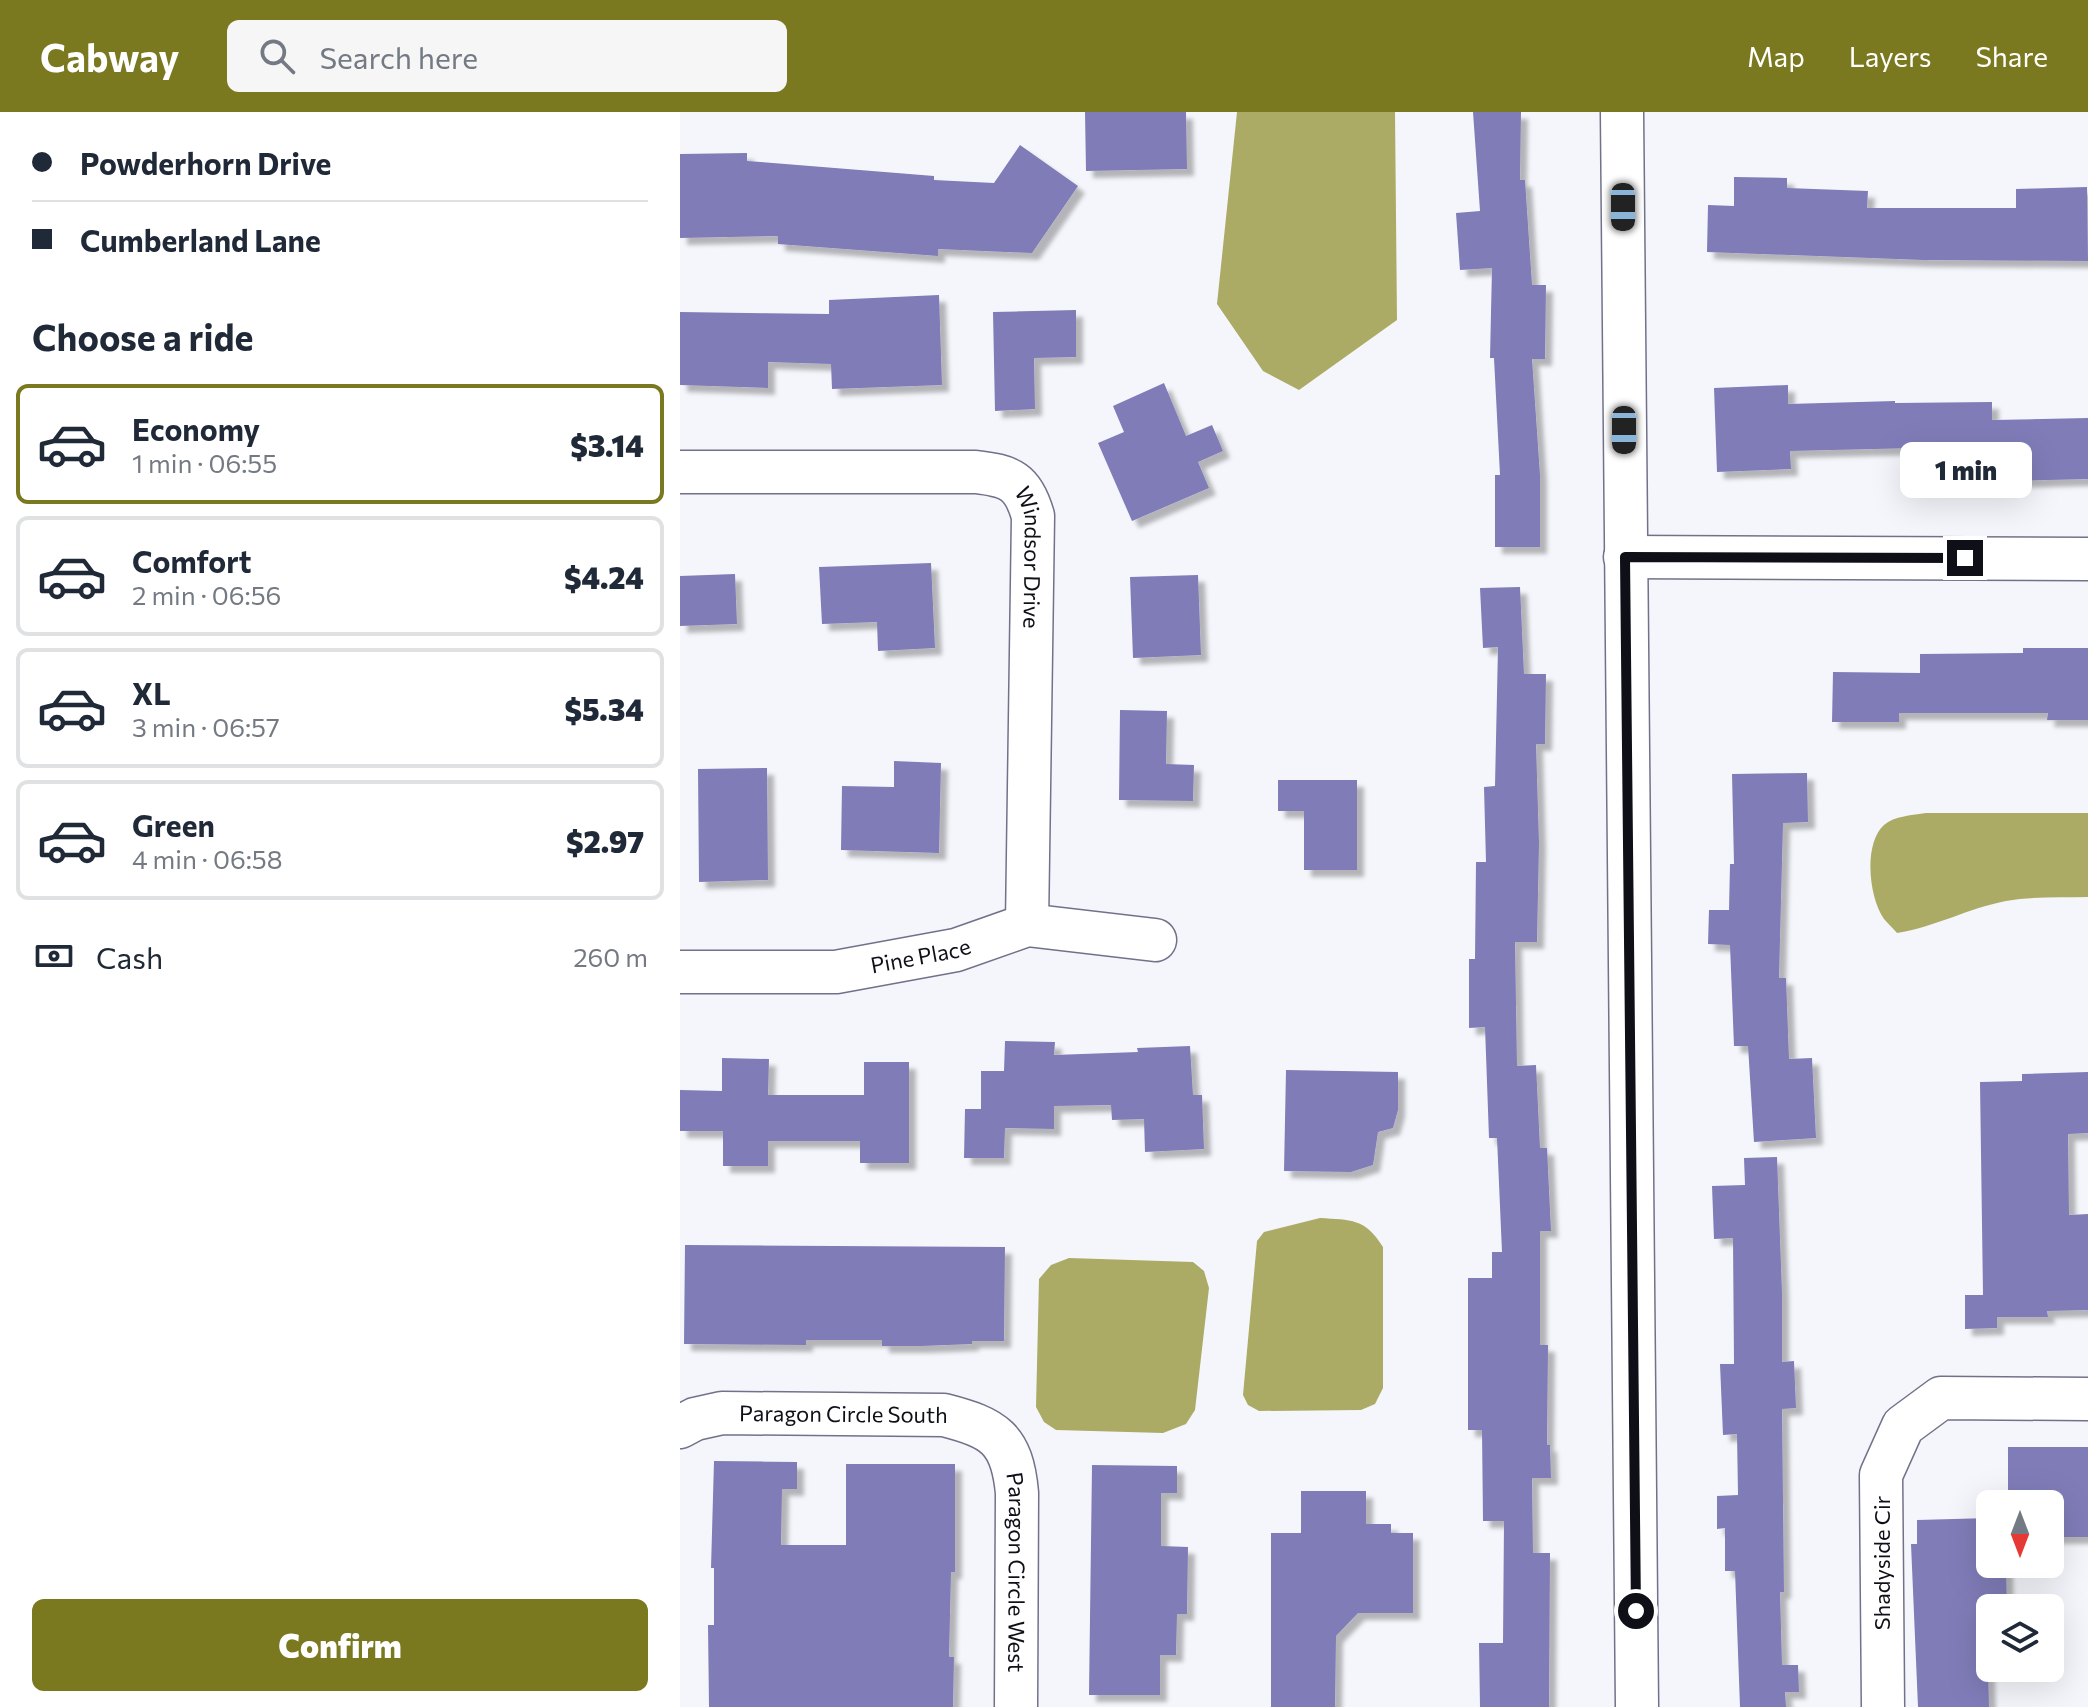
<!DOCTYPE html>
<meta charset="utf-8">
<style>
body{margin:0;font-family:Commissioner,sans-serif;background:#f6f6f7;color:#1f2937;height:100vh;display:flex;flex-direction:column;font-size:30px;white-space:nowrap}
*{box-sizing:border-box;margin:0}
p{font-size:26px;color:#747a83}
.icon{flex:none;width:44px;height:44px;fill:none;stroke:currentColor;stroke-width:2;stroke-linecap:round;stroke-linejoin:round}
.map{position:relative;flex:1;overflow:hidden}
.drawer{display:flex;flex-direction:column;background:#fff;width:680px}
.drawer>*{flex:none}
.top-card{display:grid;align-content:center;height:176px;padding:0 32px;background:#fff}
.needle{width:52px;rotate:180deg}
.tools{position:absolute;left:1296px;top:1378px;display:grid;gap:16px}
.tools a{display:grid;place-items:center;width:88px;height:88px;border-radius:12px;background:#fff;box-shadow:0 8px 32px #0002;font-size:40px}
.end{position:absolute;width:36px;height:36px;margin:-18px;border:10px solid #0f0f18;background:#fff;box-shadow:0 0 0 4px #fff}
.from{border-radius:50%}
.bubble{position:absolute;height:56px;border-radius:12px;background:#fff;box-shadow:0 8px 32px #0002;font-size:26px;font-weight:800;line-height:56px;text-align:center}
.car{position:absolute;width:24px;height:48px;margin:-24px -12px;border-radius:10px;box-shadow:0 0 6px 2px #0007;background:linear-gradient(#222 24%,#8ab4d8 0 40%,#222 0 76%,#8ab4d8 0 86%,#222 0)}
.top-card b{display:flex;align-items:center;gap:28px;height:76px;font-size:30px}
.top-card b+b{border-top:2px solid #e0e1e3}
.top-card i{width:20px;height:20px;background:#1f2937}
ul{padding:0;list-style:none}
li{display:flex;align-items:center;gap:24px;height:120px;margin:0 16px 12px;padding:0 16px;border:4px solid #e0e1e3;border-radius:12px}
li div{flex:1}
li b{display:block;font-size:30px}
li em{font-style:normal;font-weight:800}
li.current{border-color:#7a7920}
li>.icon{width:72px;height:72px;stroke-width:1.5}
h2{padding:0 32px;font-size:36px;line-height:96px}
.pay{display:flex;align-items:center;gap:20px;height:88px;padding:0 32px;font-size:30px}
.pay p{margin-inline-start:auto}
.cta{display:flex;gap:16px;margin-top:auto;padding:16px 32px}
.cta a{flex:1;height:92px;border-radius:12px;background:#7a7920;color:#fff;font-size:32px;font-weight:800;line-height:92px;text-align:center}
header{display:flex;align-items:center;gap:48px;box-sizing:border-box;height:112px;padding:0 40px;background:#7a7920;color:#fff}
header strong{font-size:38px}
nav{display:flex;gap:44px;margin-inline-start:auto;font-size:28px}
.search{width:560px;height:72px;background:#f6f6f7;display:flex;align-items:center;gap:20px;box-sizing:border-box;padding:0 28px;border-radius:12px;color:#747a83;font-size:30px}
main{display:flex;flex:1;min-height:0}
.map>svg:first-child{display:block}
.water{fill:#abab66}
.building{fill:#7f7cb8;filter:url(#shadow)}
.lines{fill:none;stroke-linecap:round;stroke-linejoin:round}
.street-casing{stroke:#71718a;stroke-width:45}
.street{stroke:#fff;stroke-width:42}
.route{stroke:#0f0f18;stroke-width:10}
.labels{text-anchor:middle;stroke-width:6;stroke-linejoin:round;paint-order:stroke}
.street-label{font-size:22px;fill:#0f0f18;stroke:#fff}
</style>
<header>
<strong>Cabway</strong>
<div class="search"><svg class="icon" aria-label="search" viewBox="0 0 24 24"><circle cx="10" cy="10" r="6"/><path d="M15 15l6 6"/></svg>Search here</div>
<nav><a>Map</a><a>Layers</a><a>Share</a></nav>
</header>
<main>
<section class="drawer">
<div class="top-card">
<b><i class="from"></i>Powderhorn Drive</b>
<b><i></i>Cumberland Lane</b>
</div>
<h2>Choose a ride</h2>
<ul>
<li class="current"><svg class="icon" aria-label="car" viewBox="0 0 24 24"><path d="M5 17H2v-5l4-1 3-4h7l3 4 3 1v5h-3M9 17h6M6 11h13"/><circle cx="7" cy="17" r="2"/><circle cx="17" cy="17" r="2"/></svg><div><b>Economy</b><p>1 min · 06:55</p></div><em>$3.14</em></li>
<li><svg class="icon" aria-label="car" viewBox="0 0 24 24"><path d="M5 17H2v-5l4-1 3-4h7l3 4 3 1v5h-3M9 17h6M6 11h13"/><circle cx="7" cy="17" r="2"/><circle cx="17" cy="17" r="2"/></svg><div><b>Comfort</b><p>2 min · 06:56</p></div><em>$4.24</em></li>
<li><svg class="icon" aria-label="car" viewBox="0 0 24 24"><path d="M5 17H2v-5l4-1 3-4h7l3 4 3 1v5h-3M9 17h6M6 11h13"/><circle cx="7" cy="17" r="2"/><circle cx="17" cy="17" r="2"/></svg><div><b>XL</b><p>3 min · 06:57</p></div><em>$5.34</em></li>
<li><svg class="icon" aria-label="car" viewBox="0 0 24 24"><path d="M5 17H2v-5l4-1 3-4h7l3 4 3 1v5h-3M9 17h6M6 11h13"/><circle cx="7" cy="17" r="2"/><circle cx="17" cy="17" r="2"/></svg><div><b>Green</b><p>4 min · 06:58</p></div><em>$2.97</em></li>
</ul>
<div class="pay"><svg class="icon" aria-label="cash" viewBox="0 0 24 24"><path d="M3 7h18v10H3z"/><circle cx="12" cy="12" r="2"/></svg>Cash<p>260 m</p></div>
<div class="cta"><a>Confirm</a></div>
</section>
<div class="map">
<svg width="1408" height="1595" viewBox="0 0 1408 1595">
<defs>
<filter id="shadow"><feDropShadow dx="7" dy="7" stdDeviation="2" flood-color="#0004"/></filter>
</defs>
<rect width="100%" height="100%" fill="#f5f6fb"/>
<path class="water" d="M 557,0 L 715,0 L 717,208 L 619,278 L 583,259 L 537,192 Z
M 1246,701 L 1408,701 L 1408,785 C 1381,786 1352,784 1326,789 C 1289,796 1255,815 1217,821 C 1213,816 1208,812 1204,807 C 1189,786 1183,732 1204,713 C 1214,704 1233,703 1246,701 Z
M 640,1106 C 671,1108 685,1106 703,1135 L 703,1276 L 695,1292 L 681,1298 L 579,1299 L 568,1293 L 563,1283 L 577,1129 L 584,1120 Z
M 389,1146 L 513,1150 L 524,1159 L 529,1176 L 515,1298 L 506,1312 L 483,1321 L 376,1318 L 364,1310 L 356,1295 L 359,1167 L 371,1153 Z"/>
<path class="building" d="M 405,0 L 506,0 L 507,57 L 406,59 Z
M 793,0 L 841,0 L 840,68 L 845,68 L 852,173 L 866,173 L 865,247 L 852,247 L 860,363 L 860,435 L 815,435 L 815,363 L 820,363 L 814,246 L 810,246 L 812,156 L 780,158 L 776,101 L 800,99 Z
M 340,33 L 398,74 L 352,141 L 258,137 L 258,144 L 98,132 L 98,124 L 0,126 L 0,42 L 67,41 L 67,49 L 254,64 L 254,68 L 314,71 Z
M 1054,65 L 1107,66 L 1107,76 L 1188,79 L 1187,96 L 1336,96 L 1336,77 L 1407,75 L 1408,149 L 1244,148 L 1027,140 L 1028,93 L 1054,94 Z
M 259,183 L 262,273 L 152,277 L 151,252 L 88,250 L 88,276 L 0,273 L 0,200 L 149,202 L 149,188 Z
M 396,198 L 396,245 L 354,246 L 355,297 L 315,299 L 313,200 Z
M 484,271 L 506,324 L 532,313 L 543,339 L 518,350 L 529,376 L 452,409 L 418,331 L 444,320 L 433,294 Z
M 1108,273 L 1108,292 L 1215,289 L 1215,291 L 1312,290 L 1312,308 L 1408,306 L 1408,367 L 1332,369 L 1332,349 L 1235,350 L 1235,336 L 1110,339 L 1111,357 L 1037,360 L 1034,276 Z
M 251,451 L 255,536 L 198,539 L 197,510 L 142,512 L 139,455 Z
M 55,462 L 57,512 L 0,514 L 0,464 Z
M 518,463 L 521,543 L 453,546 L 450,465 Z
M 840,475 L 844,562 L 866,562 L 865,632 L 856,632 L 859,731 L 857,830 L 835,830 L 837,954 L 856,953 L 860,1036 L 867,1036 L 871,1119 L 860,1119 L 860,1233 L 868,1233 L 867,1333 L 870,1333 L 871,1366 L 852,1366 L 853,1441 L 870,1441 L 869,1595 L 800,1595 L 799,1531 L 823,1531 L 824,1409 L 803,1409 L 802,1318 L 788,1318 L 788,1166 L 812,1166 L 812,1140 L 822,1140 L 817,1026 L 809,1026 L 805,915 L 789,916 L 789,847 L 795,847 L 796,750 L 806,750 L 804,675 L 815,674 L 818,535 L 803,536 L 800,476 Z
M 1343,536 L 1408,536 L 1408,608 L 1367,608 L 1368,601 L 1219,601 L 1219,610 L 1152,610 L 1153,560 L 1240,561 L 1240,542 L 1343,541 Z
M 440,598 L 487,599 L 486,652 L 514,653 L 513,689 L 439,688 Z
M 214,649 L 261,651 L 259,741 L 161,738 L 162,674 L 214,675 Z
M 87,656 L 88,768 L 19,770 L 18,657 Z
M 1127,661 L 1128,710 L 1103,711 L 1099,866 L 1106,866 L 1109,947 L 1132,946 L 1136,1026 L 1074,1030 L 1068,934 L 1054,934 L 1050,833 L 1028,832 L 1029,798 L 1049,798 L 1050,752 L 1054,752 L 1052,662 Z
M 598,668 L 677,668 L 677,758 L 624,758 L 624,699 L 598,699 Z
M 325,929 L 375,930 L 374,943 L 458,940 L 457,936 L 510,934 L 513,983 L 522,983 L 524,1037 L 465,1040 L 464,1007 L 432,1008 L 431,993 L 374,994 L 374,1017 L 325,1016 L 324,1046 L 284,1046 L 285,997 L 301,997 L 301,959 L 324,959 Z
M 42,946 L 89,947 L 88,983 L 184,983 L 184,950 L 229,950 L 229,1051 L 180,1051 L 180,1029 L 88,1029 L 88,1054 L 43,1054 L 43,1019 L 0,1019 L 0,978 L 42,979 Z
M 606,958 L 718,960 L 718,998 L 713,1016 L 698,1020 L 693,1053 L 671,1060 L 604,1059 Z
M 1408,960 L 1408,1021 L 1388,1022 L 1389,1103 L 1408,1102 L 1408,1198 L 1367,1199 L 1368,1205 L 1317,1205 L 1317,1216 L 1285,1217 L 1285,1183 L 1303,1183 L 1300,970 L 1342,969 L 1342,962 Z
M 1097,1045 L 1102,1181 L 1102,1250 L 1114,1249 L 1116,1296 L 1102,1297 L 1104,1480 L 1100,1480 L 1102,1553 L 1118,1553 L 1119,1580 L 1105,1580 L 1106,1595 L 1060,1595 L 1055,1459 L 1045,1459 L 1045,1416 L 1037,1417 L 1037,1384 L 1058,1383 L 1057,1322 L 1043,1323 L 1040,1252 L 1054,1252 L 1053,1126 L 1034,1127 L 1032,1074 L 1065,1073 L 1064,1046 Z
M 5,1133 L 325,1135 L 324,1229 L 292,1229 L 292,1232 L 241,1234 L 202,1234 L 202,1228 L 126,1228 L 126,1233 L 4,1232 Z
M 1328,1335 L 1408,1335 L 1408,1425 L 1370,1425 L 1370,1392 L 1328,1392 Z
M 34,1349 L 117,1350 L 117,1377 L 102,1377 L 101,1433 L 166,1433 L 166,1352 L 275,1352 L 275,1460 L 271,1460 L 269,1545 L 274,1545 L 273,1595 L 29,1595 L 28,1513 L 34,1513 L 34,1456 L 31,1456 Z
M 412,1353 L 497,1354 L 497,1381 L 481,1381 L 481,1434 L 508,1435 L 507,1502 L 497,1502 L 496,1543 L 480,1543 L 480,1583 L 409,1583 Z
M 621,1379 L 686,1379 L 686,1412 L 711,1412 L 711,1421 L 733,1421 L 733,1501 L 678,1501 L 656,1524 L 655,1595 L 591,1595 L 591,1421 L 621,1421 Z
M 1310,1406 L 1310,1452 L 1326,1452 L 1327,1496 L 1310,1496 L 1310,1509 L 1307,1510 L 1309,1595 L 1238,1595 L 1231,1432 L 1237,1432 L 1237,1408 Z"/>
<g class="lines">
<defs>
<g id="street">
<path d="M 942,0 L 957,1595"/>
<path id="s1" d="M 0,360 L 296,360 C 330,364 343,369 353,404 L 347,813"/>
<path d="M 945,445 L 1408,447"/>
<path id="s2" d="M 0,860 L 156,860 L 276,838 L 347,813 L 475,828"/>
<path id="s3" d="M 0,1315 L 15,1307 L 42,1301 L 264,1303 C 314,1316 332,1326 337,1381 L 336,1595"/>
<path d="M 1203,1595 L 1201,1363 L 1223,1314 L 1261,1286 L 1408,1287"/>
</g>
</defs>
<use href="#street" class="street-casing"/>
<use href="#street" class="street"/>
</g>
<g class="lines">
<path class="route" d="M 956,1499 L 945,445 L 1285,446"/>
</g>
<g class="labels">
<g class="street-label">
<text dy="8" stroke="none"><textPath href="#s1" startOffset="416">Windsor Drive</textPath></text>
<text dy="8" stroke="none"><textPath href="#s2" startOffset="242">Pine Place</textPath></text>
<text dy="8" stroke="none"><textPath href="#s3" startOffset="166">Paragon Circle South</textPath></text>
<text transform="translate(1202 1451) rotate(-90)" y="8">Shadyside Cir</text>
<text dy="8" stroke="none"><textPath href="#s3" startOffset="464">Paragon Circle West</textPath></text>
</g>
</g>
</svg>
<div class="tools">
<a><svg class="needle" viewBox="-14 -14 28 28"><path d="M0-13l5 13h-10z" fill="#e53935"/><path d="M0 13l5-13h-10z" fill="#747a83"/></svg></a>
<a><svg class="icon" aria-label="layers" viewBox="0 0 24 24"><path d="M12 4l9 5-9 5-9-5zM3 14l9 5 9-5"/></svg></a>
</div>
<i class="end from" style="left:956px;top:1499px"></i>
<i class="end" style="left:1285px;top:446px"></i>
<div class="bubble" style="left:1220px;top:330px;width:132px">1 min</div>
<i class="car" style="left:943px;top:95px;rotate:180deg"></i>
<i class="car" style="left:944px;top:318px;rotate:180deg"></i>
</div>
</main>
